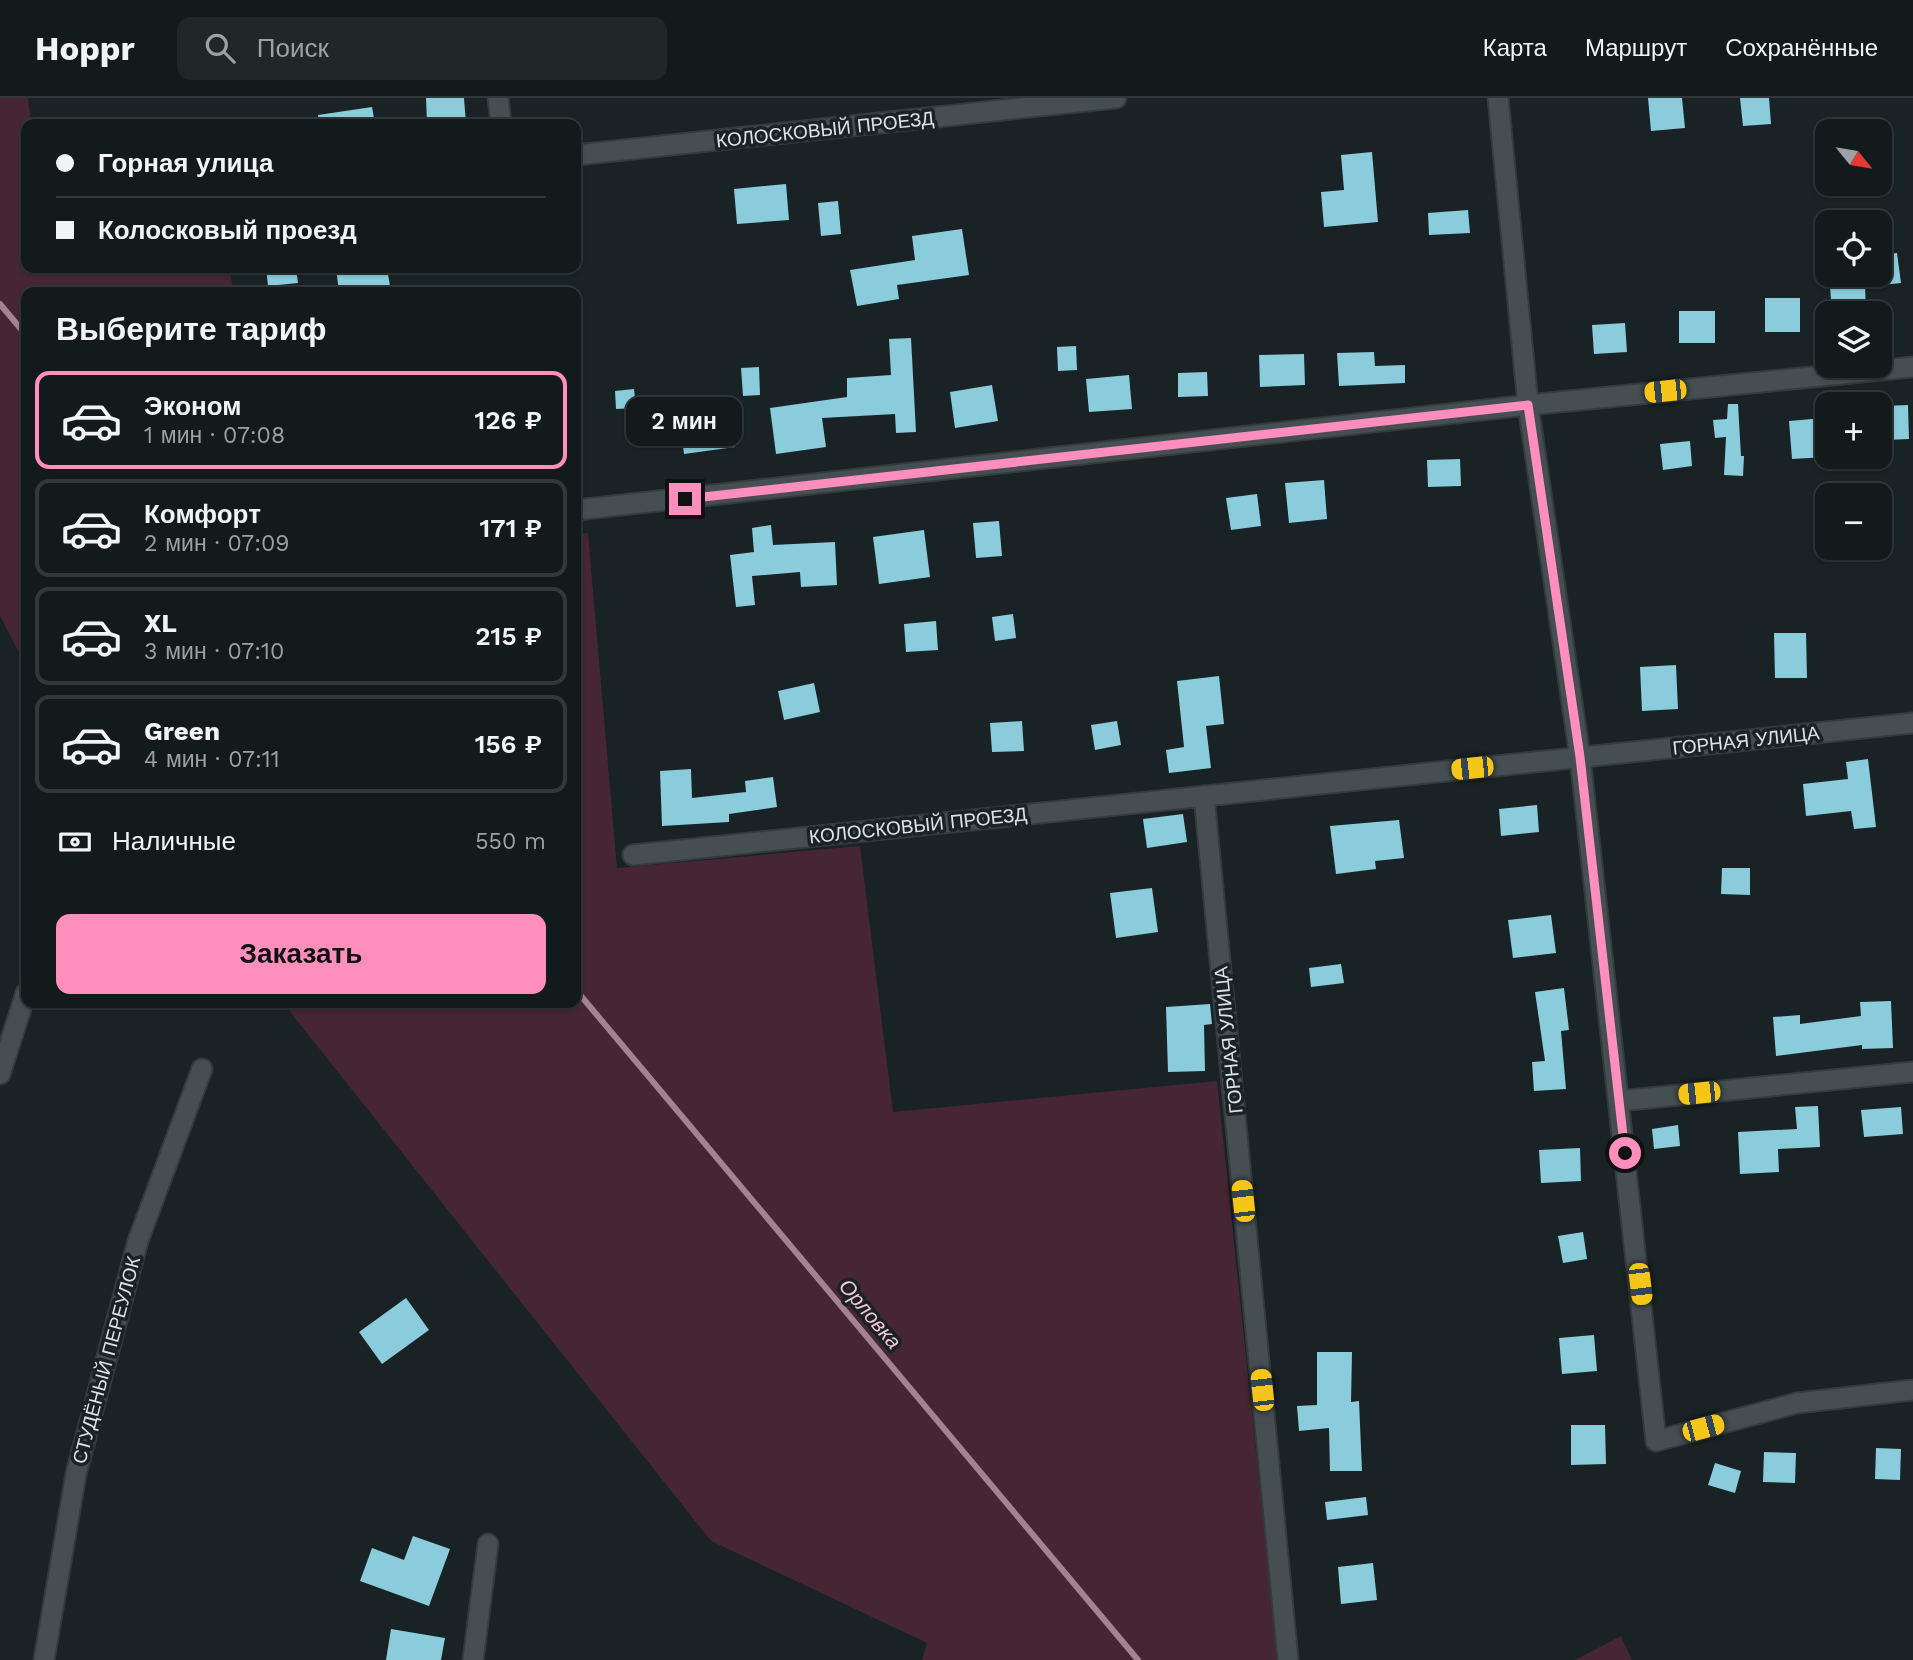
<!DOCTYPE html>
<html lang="ru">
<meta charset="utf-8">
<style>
body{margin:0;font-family:"Work Sans",sans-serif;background:#202728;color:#f1f3f6;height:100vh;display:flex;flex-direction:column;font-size:26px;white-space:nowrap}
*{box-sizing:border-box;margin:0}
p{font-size:23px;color:#9da1a3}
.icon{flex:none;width:38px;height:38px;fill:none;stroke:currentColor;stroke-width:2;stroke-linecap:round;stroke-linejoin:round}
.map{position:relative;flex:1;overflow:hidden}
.drawer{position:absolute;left:21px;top:189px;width:560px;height:721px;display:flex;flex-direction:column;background:#131a1b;border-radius:14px;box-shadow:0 2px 5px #0004,0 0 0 2px #32383a}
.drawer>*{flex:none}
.guide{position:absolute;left:21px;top:21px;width:560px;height:154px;border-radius:14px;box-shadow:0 2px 5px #0004,0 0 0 2px #32383a;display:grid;align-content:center;height:154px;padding:0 35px;background:#131a1b}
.needle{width:46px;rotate:120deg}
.buttons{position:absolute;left:1815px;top:21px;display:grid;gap:14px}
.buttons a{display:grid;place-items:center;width:77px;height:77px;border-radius:14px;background:#131a1b;box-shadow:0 2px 5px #0004,0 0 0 2px #32383a;font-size:35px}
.end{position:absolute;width:32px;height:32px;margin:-16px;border:9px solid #fe8ebb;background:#111;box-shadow:0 0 0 4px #111}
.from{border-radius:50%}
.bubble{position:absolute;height:49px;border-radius:14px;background:#131a1b;box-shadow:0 2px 5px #0004,0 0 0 2px #32383a;font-size:23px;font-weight:600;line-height:49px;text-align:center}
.car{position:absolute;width:21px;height:42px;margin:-21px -10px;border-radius:9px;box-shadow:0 0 5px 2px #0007;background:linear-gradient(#f5c518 24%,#345 0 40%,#f5c518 0 76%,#345 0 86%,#f5c518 0)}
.guide b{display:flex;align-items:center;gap:24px;height:66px;font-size:26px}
.guide b+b{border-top:2px solid #32383a}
.guide i{width:18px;height:18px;background:#f1f3f6}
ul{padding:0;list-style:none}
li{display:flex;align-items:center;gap:21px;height:98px;margin:0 14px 10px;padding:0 21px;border:4px solid #32383a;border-radius:14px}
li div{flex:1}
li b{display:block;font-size:26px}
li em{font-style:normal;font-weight:600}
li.selected{border-color:#fe8ebb}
li>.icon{width:63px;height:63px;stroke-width:1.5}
h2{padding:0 35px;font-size:32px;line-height:84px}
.pay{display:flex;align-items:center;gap:18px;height:77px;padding:0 35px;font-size:26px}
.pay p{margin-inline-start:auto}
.button{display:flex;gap:14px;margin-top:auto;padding:14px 35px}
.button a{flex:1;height:80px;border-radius:14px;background:#fe8ebb;color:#111;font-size:28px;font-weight:600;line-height:80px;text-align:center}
header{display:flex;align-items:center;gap:42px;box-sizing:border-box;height:98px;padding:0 35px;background:#131a1b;border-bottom:2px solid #32383a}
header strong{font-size:33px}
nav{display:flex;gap:38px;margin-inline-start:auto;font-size:24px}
.search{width:490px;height:63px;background:#202728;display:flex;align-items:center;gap:18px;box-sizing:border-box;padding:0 24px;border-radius:14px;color:#9da1a3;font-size:26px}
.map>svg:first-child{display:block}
.green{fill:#452632}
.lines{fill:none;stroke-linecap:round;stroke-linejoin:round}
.stream{stroke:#a48290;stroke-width:6}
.building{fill:#8accdc}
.minor-casing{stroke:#353b3d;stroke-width:23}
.minor{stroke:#454f52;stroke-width:19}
.route{stroke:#fe8ebb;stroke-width:9}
.labels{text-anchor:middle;stroke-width:7;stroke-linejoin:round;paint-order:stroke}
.street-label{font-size:19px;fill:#dde3e4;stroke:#192224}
.water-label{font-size:21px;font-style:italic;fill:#f5c4d5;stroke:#192224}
</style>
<header>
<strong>Hoppr</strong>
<div class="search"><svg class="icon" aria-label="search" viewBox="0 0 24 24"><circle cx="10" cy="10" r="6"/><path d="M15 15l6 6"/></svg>Поиск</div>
<nav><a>Карта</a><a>Маршрут</a><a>Сохранённые</a></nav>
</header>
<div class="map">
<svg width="1913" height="1562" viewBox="0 0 1913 1562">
<rect width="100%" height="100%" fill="#192224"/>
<path class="green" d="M 0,0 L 28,0 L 31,26 L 26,26 L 26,170 L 230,170 L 233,194 L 26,194 L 26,568 L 0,518 Z
M 588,435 L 617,770 L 860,748 L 893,1014 L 1217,983 L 1278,1562 L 922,1562 L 927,1545 L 711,1443 L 283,905 L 576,905 L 576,436 Z
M 1621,1538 L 1632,1562 L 1575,1562 Z"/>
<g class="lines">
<path class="stream" d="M 0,206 L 26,237
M 576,892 L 1138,1562"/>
</g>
<path class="building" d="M 426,0 L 464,0 L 466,26 L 427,26 Z
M 1648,0 L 1682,0 L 1685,30 L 1651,33 Z
M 1740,0 L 1769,0 L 1771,26 L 1743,28 Z
M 372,9 L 375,26 L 319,26 L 318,17 Z
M 1372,54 L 1378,124 L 1324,129 L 1321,94 L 1344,92 L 1341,57 Z
M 786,86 L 789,122 L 737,126 L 734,91 Z
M 838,103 L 841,136 L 821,138 L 818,105 Z
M 1468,112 L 1470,135 L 1429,137 L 1428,115 Z
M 962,131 L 969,177 L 897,187 L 899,201 L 857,208 L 850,172 L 915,162 L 912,138 Z
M 1897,155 L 1901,185 L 1881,187 L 1880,157 Z
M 266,170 L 296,170 L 298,185 L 268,188 Z
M 336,170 L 387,170 L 391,194 L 339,194 Z
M 1865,187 L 1866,215 L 1832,215 L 1830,188 Z
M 1765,200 L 1800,200 L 1800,234 L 1765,234 Z
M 1679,213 L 1715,213 L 1715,245 L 1679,245 Z
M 1625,225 L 1627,254 L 1594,256 L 1592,227 Z
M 911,240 L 916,334 L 896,335 L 895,316 L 822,320 L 826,349 L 776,356 L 770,310 L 847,299 L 847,280 L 891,277 L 889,241 Z
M 1076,248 L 1077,272 L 1058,273 L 1057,249 Z
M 1374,254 L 1375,268 L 1405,267 L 1405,285 L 1339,288 L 1337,255 Z
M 1304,256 L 1305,287 L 1260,289 L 1259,257 Z
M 759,269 L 760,297 L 743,298 L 741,270 Z
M 1207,274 L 1208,298 L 1178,299 L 1178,275 Z
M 1129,277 L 1132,311 L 1089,314 L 1086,281 Z
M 992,287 L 998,323 L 955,330 L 950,294 Z
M 634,291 L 636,310 L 616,311 L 615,293 Z
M 728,302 L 735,349 L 684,356 L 678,309 Z
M 1728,306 L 1738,306 L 1741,358 L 1744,358 L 1743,378 L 1724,377 L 1726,339 L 1715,340 L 1713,322 L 1727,321 Z
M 1908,307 L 1909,341 L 1886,342 L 1884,308 Z
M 1824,320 L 1827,359 L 1792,361 L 1789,323 Z
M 1690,343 L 1692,368 L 1663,372 L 1660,346 Z
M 1460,361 L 1461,388 L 1428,389 L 1427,362 Z
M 1324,382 L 1327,421 L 1289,425 L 1285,385 Z
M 1257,396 L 1261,428 L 1231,432 L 1226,400 Z
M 999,423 L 1002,458 L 976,460 L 973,425 Z
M 771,427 L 773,447 L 835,444 L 837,487 L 801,489 L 800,474 L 752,478 L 755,507 L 736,509 L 730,457 L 754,454 L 752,430 Z
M 924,432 L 930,479 L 879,486 L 873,439 Z
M 1013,516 L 1016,540 L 995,543 L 992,519 Z
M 936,523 L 938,552 L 906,554 L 904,526 Z
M 1774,535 L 1806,535 L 1807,580 L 1775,580 Z
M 1676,567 L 1678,611 L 1642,613 L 1640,569 Z
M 1219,578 L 1224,626 L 1206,628 L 1211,670 L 1169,675 L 1166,652 L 1184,649 L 1177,583 Z
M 814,585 L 820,614 L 784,622 L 778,593 Z
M 1022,623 L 1024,653 L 992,654 L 990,625 Z
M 1117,623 L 1121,647 L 1095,652 L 1091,627 Z
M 1868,661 L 1876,729 L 1854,731 L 1851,713 L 1806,718 L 1803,686 L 1848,681 L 1846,664 Z
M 691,671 L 692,700 L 746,694 L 745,683 L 773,679 L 777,709 L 729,716 L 729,724 L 662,728 L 660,673 Z
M 1537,707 L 1539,734 L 1501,738 L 1499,711 Z
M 1183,716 L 1187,744 L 1147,750 L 1143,721 Z
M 1399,722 L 1404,760 L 1375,763 L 1376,771 L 1336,776 L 1330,728 Z
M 1722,770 L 1750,770 L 1750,797 L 1721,796 Z
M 1152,790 L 1158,834 L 1116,840 L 1110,795 Z
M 1551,817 L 1556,855 L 1513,860 L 1508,822 Z
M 1341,866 L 1344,885 L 1311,889 L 1309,870 Z
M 1564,890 L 1569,932 L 1561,933 L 1566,991 L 1534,993 L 1532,964 L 1545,963 L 1535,894 Z
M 1891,903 L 1893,950 L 1862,951 L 1862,947 L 1776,958 L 1773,919 L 1800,917 L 1800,926 L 1861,918 L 1860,904 Z
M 1210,906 L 1212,926 L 1204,927 L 1205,973 L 1168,974 L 1166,909 Z
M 1818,1008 L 1820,1049 L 1778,1051 L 1779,1074 L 1740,1076 L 1738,1034 L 1797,1031 L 1795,1009 Z
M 1901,1009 L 1903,1036 L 1864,1039 L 1861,1012 Z
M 1678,1027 L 1680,1048 L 1654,1051 L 1652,1031 Z
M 1580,1050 L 1581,1083 L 1541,1085 L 1539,1052 Z
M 1583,1134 L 1587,1161 L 1563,1165 L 1558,1138 Z
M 406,1200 L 429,1232 L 382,1266 L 359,1234 Z
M 1594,1237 L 1597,1273 L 1562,1276 L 1559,1240 Z
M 1317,1254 L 1352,1254 L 1351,1304 L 1359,1303 L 1362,1373 L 1330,1373 L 1329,1330 L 1299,1333 L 1297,1308 L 1317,1307 Z
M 1571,1327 L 1605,1327 L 1606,1366 L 1571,1367 Z
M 1876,1350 L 1901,1351 L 1900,1382 L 1875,1381 Z
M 1764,1354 L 1796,1355 L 1795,1385 L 1763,1384 Z
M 1715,1365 L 1741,1373 L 1735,1395 L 1708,1387 Z
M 1366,1399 L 1368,1417 L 1327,1422 L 1325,1404 Z
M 413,1438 L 450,1451 L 429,1508 L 360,1483 L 372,1450 L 404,1462 Z
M 1373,1465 L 1377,1502 L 1341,1506 L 1338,1469 Z
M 391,1531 L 445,1540 L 441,1562 L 386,1562 Z"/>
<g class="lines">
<defs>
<path id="minor" d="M 498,0 L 501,26
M 1498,0 L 1528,307 L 1580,659 L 1656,1343 L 1797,1305 L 1913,1292
M 576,57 L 1116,0
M 576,412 L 1528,307 L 1913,269
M 1204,698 L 1288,1562
M 633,757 L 1913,625
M 0,976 L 26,895
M 1619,1003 L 1913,974
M 44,1562 L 76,1376 L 138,1143 L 202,971
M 473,1562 L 488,1446"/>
</defs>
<use href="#minor" class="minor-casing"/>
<use href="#minor" class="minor"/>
</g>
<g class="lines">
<path class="route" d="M 685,401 L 1528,307 L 1580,659 L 1625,1055"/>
</g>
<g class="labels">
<g class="street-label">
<text transform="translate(825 31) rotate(-6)" y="7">КОЛОСКОВЫЙ ПРОЕЗД</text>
<text transform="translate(1746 642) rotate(-6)" y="7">ГОРНАЯ УЛИЦА</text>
<text transform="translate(918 727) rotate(-6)" y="7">КОЛОСКОВЫЙ ПРОЕЗД</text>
<text transform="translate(1228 942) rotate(-96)" y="7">ГОРНАЯ УЛИЦА</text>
<text transform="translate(106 1262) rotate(-75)" y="7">СТУДЁНЫЙ ПЕРЕУЛОК</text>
</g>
<g class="water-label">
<text transform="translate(870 1216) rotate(50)" y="7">Орловка</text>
</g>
</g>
</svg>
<div class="buttons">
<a><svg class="needle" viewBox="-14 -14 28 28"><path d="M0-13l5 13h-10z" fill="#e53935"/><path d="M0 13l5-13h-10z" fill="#9da1a3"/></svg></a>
<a><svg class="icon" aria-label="locate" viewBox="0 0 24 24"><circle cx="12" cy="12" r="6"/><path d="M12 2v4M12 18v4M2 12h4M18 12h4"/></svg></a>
<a><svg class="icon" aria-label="layers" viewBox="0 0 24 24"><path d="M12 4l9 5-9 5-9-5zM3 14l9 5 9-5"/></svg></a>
<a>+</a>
<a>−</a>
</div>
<i class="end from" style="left:1625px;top:1055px"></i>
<i class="end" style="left:685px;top:401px"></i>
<div class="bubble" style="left:626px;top:299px;width:116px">2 мин</div>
<i class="car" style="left:1665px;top:293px;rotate:264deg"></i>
<i class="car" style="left:1472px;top:670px;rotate:264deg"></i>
<i class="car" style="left:1699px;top:995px;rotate:264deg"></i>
<i class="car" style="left:1243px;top:1103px;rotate:354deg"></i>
<i class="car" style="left:1640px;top:1186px;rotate:173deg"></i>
<i class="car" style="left:1262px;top:1292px;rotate:354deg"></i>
<i class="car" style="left:1703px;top:1330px;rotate:75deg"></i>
<div class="guide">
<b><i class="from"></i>Горная улица</b>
<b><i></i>Колосковый проезд</b>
</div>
<section class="drawer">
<h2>Выберите тариф</h2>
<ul>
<li class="selected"><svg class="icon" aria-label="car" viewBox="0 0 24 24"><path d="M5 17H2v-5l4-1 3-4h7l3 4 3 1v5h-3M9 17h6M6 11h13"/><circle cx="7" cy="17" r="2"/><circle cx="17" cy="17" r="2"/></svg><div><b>Эконом</b><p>1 мин · 07:08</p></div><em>126 ₽</em></li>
<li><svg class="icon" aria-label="car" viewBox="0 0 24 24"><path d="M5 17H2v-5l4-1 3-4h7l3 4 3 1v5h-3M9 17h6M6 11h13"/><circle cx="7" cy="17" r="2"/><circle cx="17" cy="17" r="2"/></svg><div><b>Комфорт</b><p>2 мин · 07:09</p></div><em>171 ₽</em></li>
<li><svg class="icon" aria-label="car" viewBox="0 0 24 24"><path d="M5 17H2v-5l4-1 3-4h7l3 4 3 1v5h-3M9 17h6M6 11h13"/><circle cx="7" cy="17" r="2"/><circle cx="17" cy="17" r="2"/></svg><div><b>XL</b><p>3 мин · 07:10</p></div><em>215 ₽</em></li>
<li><svg class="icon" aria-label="car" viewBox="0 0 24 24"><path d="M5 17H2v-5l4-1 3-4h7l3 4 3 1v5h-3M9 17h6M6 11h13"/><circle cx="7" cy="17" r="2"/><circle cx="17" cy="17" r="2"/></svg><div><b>Green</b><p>4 мин · 07:11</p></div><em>156 ₽</em></li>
</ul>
<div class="pay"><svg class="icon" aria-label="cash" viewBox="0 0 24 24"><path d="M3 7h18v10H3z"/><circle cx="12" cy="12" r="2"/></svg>Наличные<p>550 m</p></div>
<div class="button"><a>Заказать</a></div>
</section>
</div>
